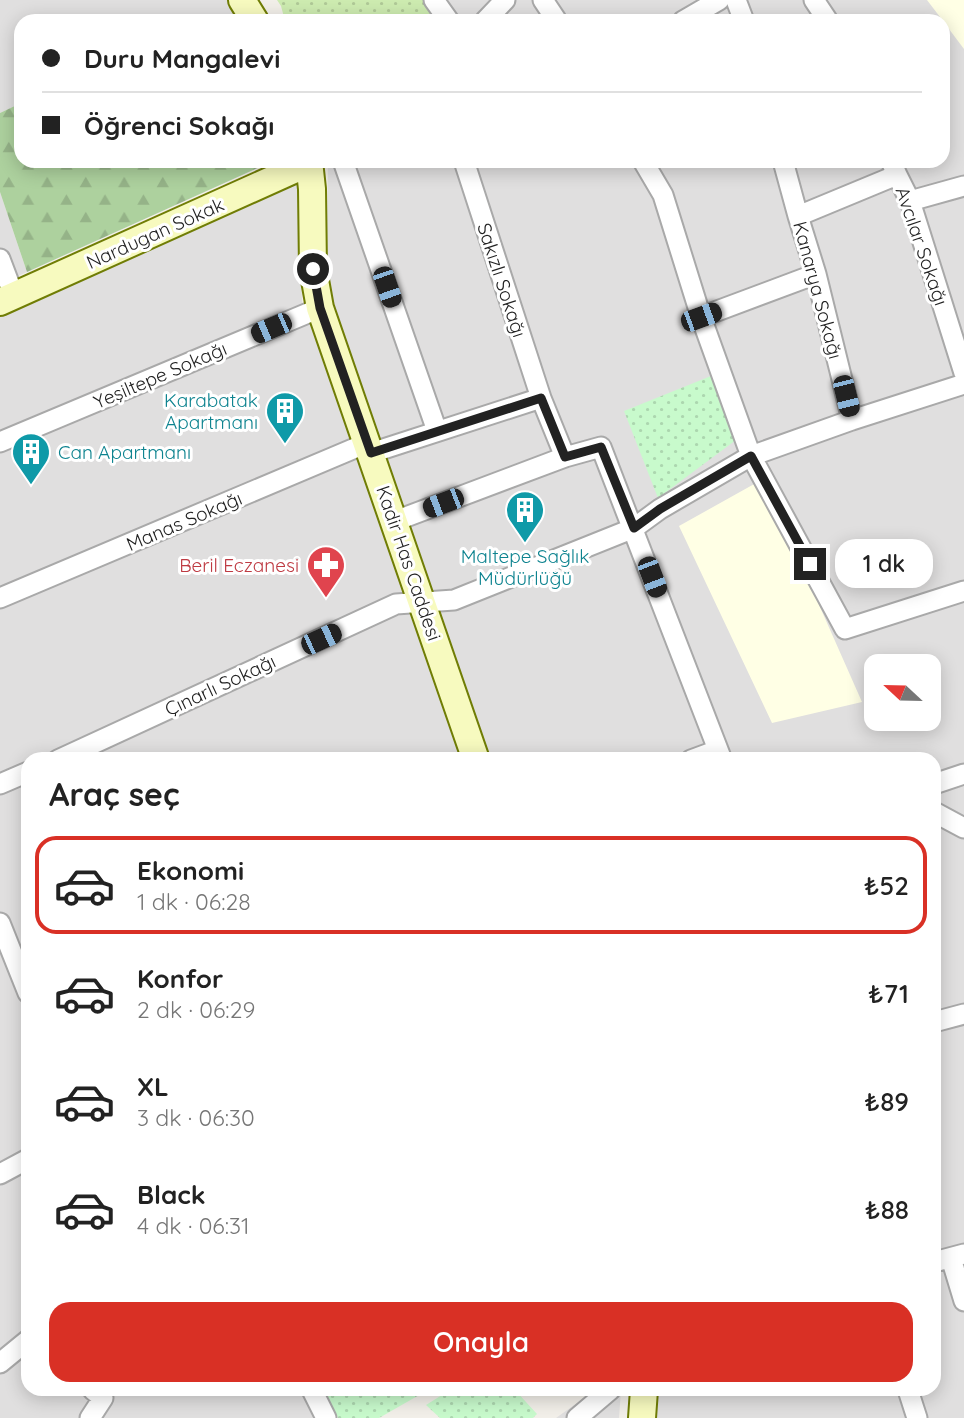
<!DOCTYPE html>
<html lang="tr">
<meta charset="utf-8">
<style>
body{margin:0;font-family:Quicksand,sans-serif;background:#f2f2f2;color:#222;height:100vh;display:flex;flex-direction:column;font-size:26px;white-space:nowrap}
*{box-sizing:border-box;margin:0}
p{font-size:23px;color:#767676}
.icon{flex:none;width:38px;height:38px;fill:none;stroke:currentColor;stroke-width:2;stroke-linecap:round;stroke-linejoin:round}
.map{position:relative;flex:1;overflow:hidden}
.details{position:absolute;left:21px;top:752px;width:920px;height:644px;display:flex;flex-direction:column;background:#fff;border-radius:21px;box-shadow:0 4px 18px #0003}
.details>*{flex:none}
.guide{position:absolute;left:14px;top:14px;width:936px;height:154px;border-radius:21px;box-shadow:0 4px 18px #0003;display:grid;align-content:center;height:154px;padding:0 28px;background:#fff}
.needle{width:46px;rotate:292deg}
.fabs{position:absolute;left:864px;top:654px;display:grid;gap:14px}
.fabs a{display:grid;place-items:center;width:77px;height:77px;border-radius:14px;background:#fff;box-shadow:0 4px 18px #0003;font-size:35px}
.end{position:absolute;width:32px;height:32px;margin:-16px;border:9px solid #222;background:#fff;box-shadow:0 0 0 4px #fff}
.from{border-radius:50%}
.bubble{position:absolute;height:49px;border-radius:21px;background:#fff;box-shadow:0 4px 18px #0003;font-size:23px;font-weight:600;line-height:49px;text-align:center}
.car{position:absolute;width:21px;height:42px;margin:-21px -10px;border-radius:9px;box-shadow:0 0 5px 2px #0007;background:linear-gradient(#222 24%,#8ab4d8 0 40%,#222 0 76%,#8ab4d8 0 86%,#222 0)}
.guide b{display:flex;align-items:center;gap:24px;height:66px;font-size:26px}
.guide b+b{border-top:2px solid #e0e0e0}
.guide i{width:18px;height:18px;background:#222}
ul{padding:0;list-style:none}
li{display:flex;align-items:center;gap:21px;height:98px;margin:0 14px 10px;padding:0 14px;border:4px solid transparent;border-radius:21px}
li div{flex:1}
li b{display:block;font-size:26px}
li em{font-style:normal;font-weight:600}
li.on{border-color:#d93025}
li>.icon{width:63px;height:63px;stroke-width:1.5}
h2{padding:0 28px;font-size:32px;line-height:84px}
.button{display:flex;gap:14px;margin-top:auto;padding:14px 28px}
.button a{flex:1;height:80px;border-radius:21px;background:#d93025;color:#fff;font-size:28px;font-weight:600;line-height:80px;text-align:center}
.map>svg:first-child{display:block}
.residential{fill:#e0dfdf;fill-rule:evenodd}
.education{fill:#ffffe5}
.grass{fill:url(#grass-dots)}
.forest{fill:url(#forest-firs)}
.park{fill:url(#park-dots)}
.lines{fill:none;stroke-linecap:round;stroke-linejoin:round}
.street-casing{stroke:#a9a9a9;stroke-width:23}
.secondary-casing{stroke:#707d05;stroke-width:30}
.street{stroke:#fff;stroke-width:19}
.secondary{stroke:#f7fabf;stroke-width:26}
.route{stroke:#222;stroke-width:9}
.labels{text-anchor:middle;stroke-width:6;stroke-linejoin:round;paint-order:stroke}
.street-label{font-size:19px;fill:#222;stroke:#fff}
.culture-label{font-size:19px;fill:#0d838f;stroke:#fff;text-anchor:end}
.health-label{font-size:19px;fill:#be3a42;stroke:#fff;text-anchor:end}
</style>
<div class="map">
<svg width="964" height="1418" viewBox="0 0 964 1418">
<defs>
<pattern id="grass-dots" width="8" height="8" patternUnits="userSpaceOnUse" patternTransform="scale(1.75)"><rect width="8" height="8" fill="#cdebb0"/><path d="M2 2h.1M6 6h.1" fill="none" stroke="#b0c997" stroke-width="1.8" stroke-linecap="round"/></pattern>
<pattern id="forest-firs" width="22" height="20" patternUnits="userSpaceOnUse" patternTransform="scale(1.75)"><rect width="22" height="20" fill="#add19e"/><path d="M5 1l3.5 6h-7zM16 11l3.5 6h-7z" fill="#95b388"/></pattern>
<pattern id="park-dots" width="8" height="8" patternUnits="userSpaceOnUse" patternTransform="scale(1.75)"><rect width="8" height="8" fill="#c8facc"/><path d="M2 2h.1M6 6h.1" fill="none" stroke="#acd6af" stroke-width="1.8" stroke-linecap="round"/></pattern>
</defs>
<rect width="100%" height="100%" fill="#f2efe9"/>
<path class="residential" d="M 0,0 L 228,0 L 243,21 L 21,21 L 21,103 L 0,113 Z
M 423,0 L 964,0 L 964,1418 L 655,1418 L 658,1390 L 934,1390 L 934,760 L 489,759 L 447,632 L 326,288 L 328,161 L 943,161 L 943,21 L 432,21 L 430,9 ZM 877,667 L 929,667 L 929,719 L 877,719 Z
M 299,173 L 302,302 L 403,582 L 460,759 L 28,760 L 28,1390 L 323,1390 L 337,1418 L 0,1418 L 0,313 Z
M 0,192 L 27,272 L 0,284 Z
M 595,1390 L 621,1390 L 619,1418 L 556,1418 Z"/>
<path class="education" d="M 927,0 L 964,0 L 964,49 L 943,21 Z
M 756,483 L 812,589 L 862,702 L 772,723 L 679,526 Z"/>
<path class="grass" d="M 277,0 L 423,0 L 430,9 L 432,21 L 285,21 L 281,6 Z"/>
<path class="forest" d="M 21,103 L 21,161 L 273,161 L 27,272 L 0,192 L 0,113 Z"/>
<path class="park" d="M 711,376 L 736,440 L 658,498 L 624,411 Z
M 324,1390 L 428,1390 L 379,1418 L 338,1418 Z
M 450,1390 L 515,1390 L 537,1414 L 533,1418 L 440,1418 L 426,1405 Z"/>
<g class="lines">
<defs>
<path id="street" d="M 434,0 L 449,21
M 543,0 L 557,21
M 736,0 L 744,21
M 814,0 L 828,21
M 485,21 L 505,0
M 683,21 L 719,0
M 343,161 L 437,431
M 464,161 L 541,398 L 565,457
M 643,161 L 663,195 L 701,317 L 751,456 L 845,629 L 964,591
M 783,161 L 798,216 L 816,274 L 852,420
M 891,161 L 897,175 L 910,201 L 964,373
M 910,201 L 964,186
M 798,216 L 897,175
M 0,259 L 14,296
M 701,317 L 816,274
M 0,442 L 320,308
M 371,453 L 541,398
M 395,521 L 565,457 L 601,447 L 722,760
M 0,598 L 367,443
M 58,760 L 396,604 L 454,600 L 634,528 L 660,509 L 751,456 L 852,420 L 964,384
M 691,760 L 718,750
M 0,784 L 28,772
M 934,784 L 964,774
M 934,812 L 964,828
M 0,923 L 28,993
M 934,1022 L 964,1014
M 0,1174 L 28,1159
M 951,1258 L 964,1301
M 934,1262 L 964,1254
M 0,1363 L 28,1340
M 312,1390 L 326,1418
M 908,1390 L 917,1418
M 90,1418 L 103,1398 L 93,1390
M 577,1418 L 610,1390"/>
<path id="secondary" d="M 242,0 L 255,21
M 309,161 L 312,189 L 313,269 L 320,308 L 476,760
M 0,302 L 309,163
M 642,1418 L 644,1390"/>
</defs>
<use href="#street" class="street-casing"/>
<use href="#secondary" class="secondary-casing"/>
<use href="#street" class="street"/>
<use href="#secondary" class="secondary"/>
</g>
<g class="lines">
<path class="route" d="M 313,269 L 320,308 L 371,453 L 541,398 L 565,457 L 601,447 L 634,528 L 660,509 L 751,456 L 810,564"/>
</g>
<defs>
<symbol id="building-pin" viewBox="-11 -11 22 30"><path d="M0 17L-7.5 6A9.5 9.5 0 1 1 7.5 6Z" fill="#0f9aa8" stroke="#fff"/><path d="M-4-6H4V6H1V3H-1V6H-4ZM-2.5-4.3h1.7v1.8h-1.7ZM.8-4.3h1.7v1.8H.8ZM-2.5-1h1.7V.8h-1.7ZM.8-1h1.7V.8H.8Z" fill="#fff"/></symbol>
<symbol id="pharmacy-pin" viewBox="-11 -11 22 30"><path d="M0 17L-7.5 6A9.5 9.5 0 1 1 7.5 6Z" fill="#e0444e" stroke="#fff"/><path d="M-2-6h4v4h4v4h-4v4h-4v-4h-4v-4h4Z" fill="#fff"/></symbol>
</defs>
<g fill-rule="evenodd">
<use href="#building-pin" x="263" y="389" width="44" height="60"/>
<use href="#building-pin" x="9" y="430" width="44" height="60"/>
<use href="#building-pin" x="503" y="488" width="44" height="60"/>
<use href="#pharmacy-pin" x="304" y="543" width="44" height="60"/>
</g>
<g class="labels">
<g class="street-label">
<text transform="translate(155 233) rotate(-24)" y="7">Nardugan Sokak</text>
<text transform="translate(922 246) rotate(71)" y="7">Avcılar Sokağı</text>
<text transform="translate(502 280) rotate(72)" y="7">Sakızlı Sokağı</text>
<text transform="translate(818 290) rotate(75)" y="7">Kanarya Sokağı</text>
<text transform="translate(160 375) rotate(-23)" y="7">Yeşiltepe Sokağı</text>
<text transform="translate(184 521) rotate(-23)" y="7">Manas Sokağı</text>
<text transform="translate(409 563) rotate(71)" y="7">Kadir Has Caddesi</text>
<text transform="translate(220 685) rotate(-25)" y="7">Çınarlı Sokağı</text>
</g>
<g class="culture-label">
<text x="258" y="407">Karabatak<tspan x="258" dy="22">Apartmanı</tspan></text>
<text x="58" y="459" text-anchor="start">Can Apartmanı</text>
<text x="525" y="563" text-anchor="middle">Maltepe Sağlık<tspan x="525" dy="22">Müdürlüğü</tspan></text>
</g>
<g class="health-label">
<text x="299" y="572">Beril Eczanesi</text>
</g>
</g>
</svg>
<div class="fabs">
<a><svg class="needle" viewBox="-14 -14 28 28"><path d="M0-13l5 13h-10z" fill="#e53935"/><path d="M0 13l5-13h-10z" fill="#767676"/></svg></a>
</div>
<i class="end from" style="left:313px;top:269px"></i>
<i class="end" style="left:810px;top:564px"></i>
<div class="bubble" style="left:835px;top:539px;width:98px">1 dk</div>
<i class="car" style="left:387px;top:287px;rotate:161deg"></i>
<i class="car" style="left:701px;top:317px;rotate:70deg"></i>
<i class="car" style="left:271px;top:328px;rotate:247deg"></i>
<i class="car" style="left:846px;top:396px;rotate:166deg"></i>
<i class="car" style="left:443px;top:503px;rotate:249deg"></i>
<i class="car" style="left:652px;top:577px;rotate:159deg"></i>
<i class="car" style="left:321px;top:639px;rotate:65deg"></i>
<div class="guide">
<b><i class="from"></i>Duru Mangalevi</b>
<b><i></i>Öğrenci Sokağı</b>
</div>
<section class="details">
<h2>Araç seç</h2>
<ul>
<li class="on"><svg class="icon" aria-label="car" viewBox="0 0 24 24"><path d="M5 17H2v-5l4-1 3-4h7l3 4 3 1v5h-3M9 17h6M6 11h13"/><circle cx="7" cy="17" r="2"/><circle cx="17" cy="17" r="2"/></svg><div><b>Ekonomi</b><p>1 dk · 06:28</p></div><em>₺52</em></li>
<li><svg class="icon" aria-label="car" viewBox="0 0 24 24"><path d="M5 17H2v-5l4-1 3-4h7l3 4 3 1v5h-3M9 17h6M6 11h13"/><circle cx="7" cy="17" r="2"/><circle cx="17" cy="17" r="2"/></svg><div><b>Konfor</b><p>2 dk · 06:29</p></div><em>₺71</em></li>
<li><svg class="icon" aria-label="car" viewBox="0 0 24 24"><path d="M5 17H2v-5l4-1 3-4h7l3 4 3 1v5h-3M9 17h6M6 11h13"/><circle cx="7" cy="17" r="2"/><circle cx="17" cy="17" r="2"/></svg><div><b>XL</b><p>3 dk · 06:30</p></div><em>₺89</em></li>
<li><svg class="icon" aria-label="car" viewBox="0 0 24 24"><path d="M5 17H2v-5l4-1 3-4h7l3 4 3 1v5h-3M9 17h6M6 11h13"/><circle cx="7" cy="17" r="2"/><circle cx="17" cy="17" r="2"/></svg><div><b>Black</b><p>4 dk · 06:31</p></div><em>₺88</em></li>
</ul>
<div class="button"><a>Onayla</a></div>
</section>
</div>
